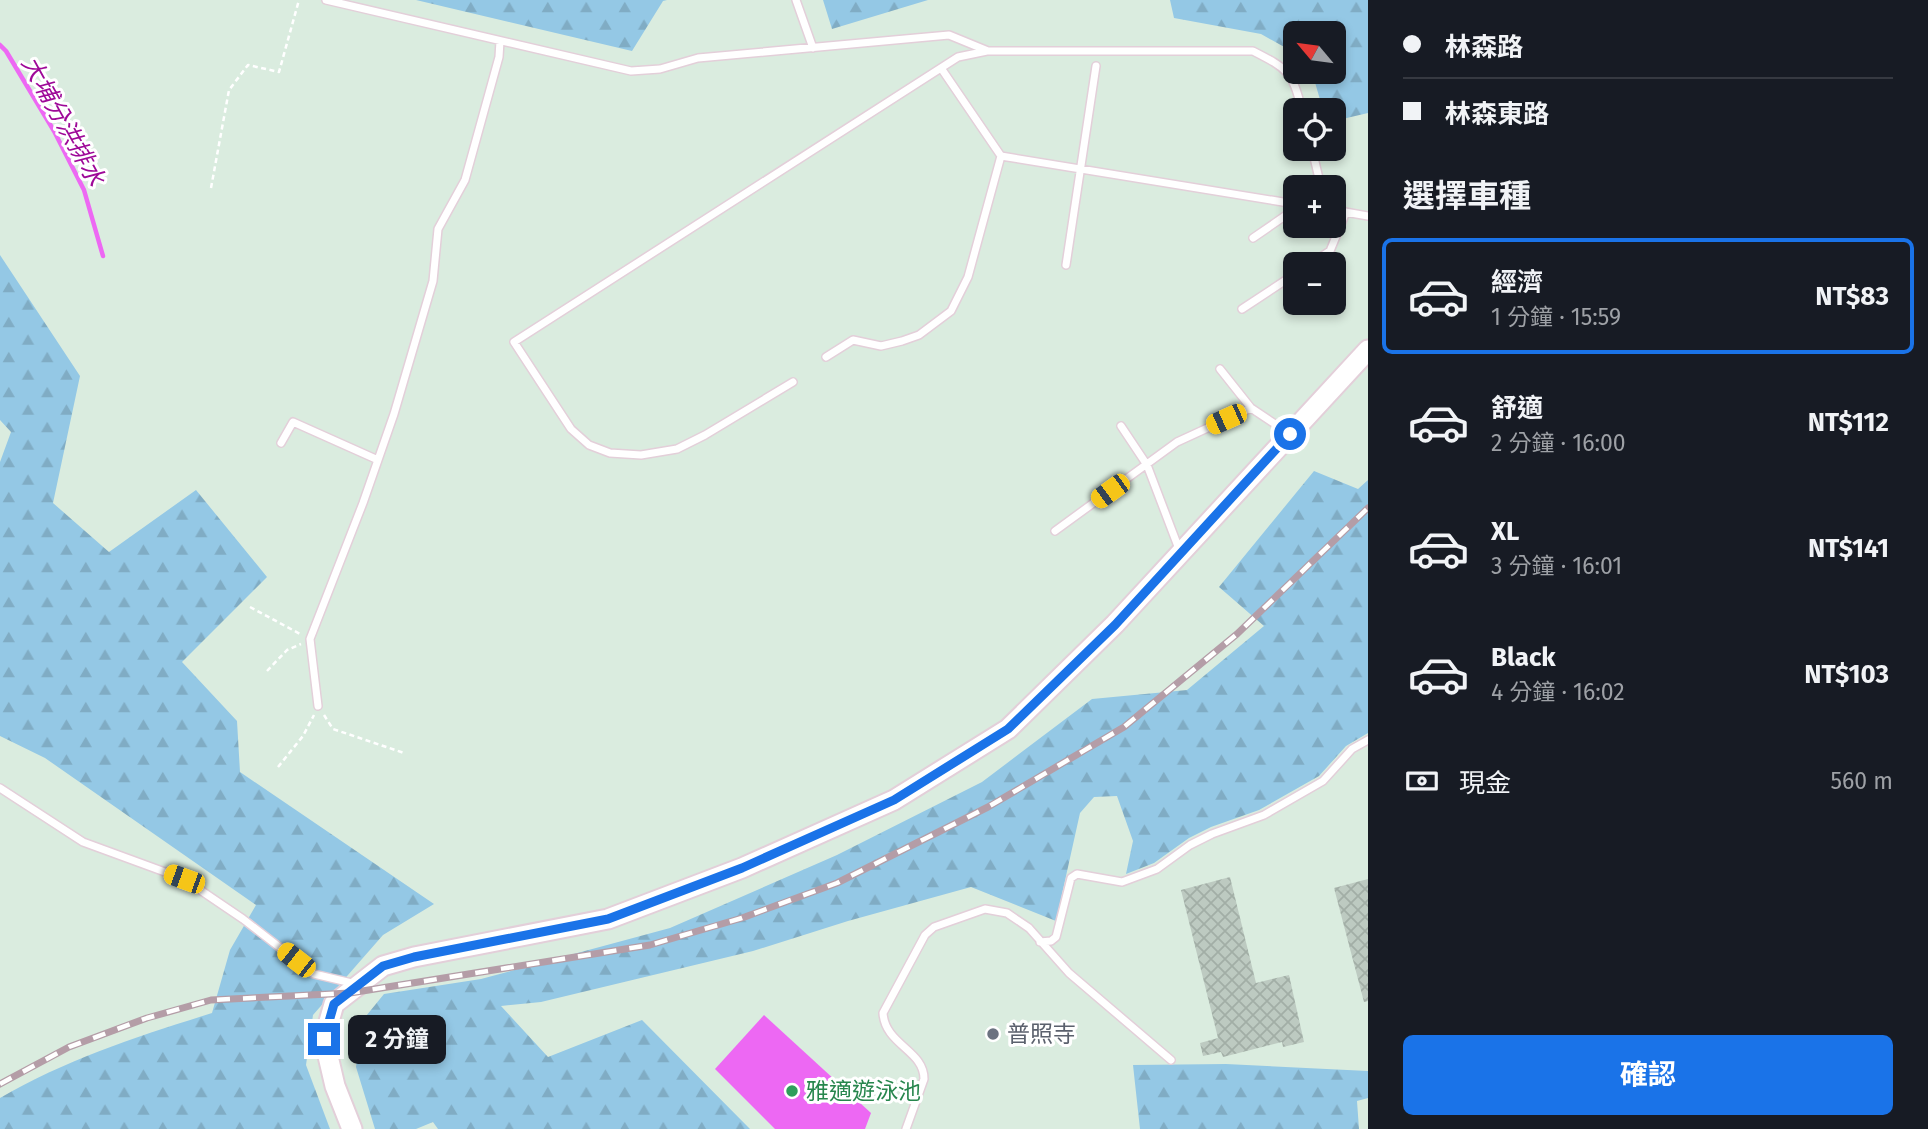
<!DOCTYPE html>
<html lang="zh-TW">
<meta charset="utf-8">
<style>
body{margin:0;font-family:"Fira Sans","Noto Sans TC",sans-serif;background:#20242c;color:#f1f3f6;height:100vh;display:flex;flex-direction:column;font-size:26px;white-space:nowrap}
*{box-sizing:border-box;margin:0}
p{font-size:23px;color:#9ea1a6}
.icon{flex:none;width:38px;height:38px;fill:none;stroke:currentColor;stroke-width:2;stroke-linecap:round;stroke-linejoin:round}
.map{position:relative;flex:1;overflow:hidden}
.panel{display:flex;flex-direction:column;background:#171b24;width:560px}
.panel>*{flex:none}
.banner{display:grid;align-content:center;height:154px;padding:0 35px;background:#171b24}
.needle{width:46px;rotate:299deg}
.tools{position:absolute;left:1283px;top:21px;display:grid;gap:14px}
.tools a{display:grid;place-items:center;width:63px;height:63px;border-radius:10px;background:#171b24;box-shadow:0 4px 10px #0003;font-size:35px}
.end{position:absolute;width:32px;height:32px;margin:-16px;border:9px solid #1a73e8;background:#fff;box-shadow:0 0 0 4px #fff}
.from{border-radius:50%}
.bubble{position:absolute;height:49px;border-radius:10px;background:#171b24;box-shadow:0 4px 10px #0003;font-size:23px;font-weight:700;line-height:49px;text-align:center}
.car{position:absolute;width:21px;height:42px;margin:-21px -10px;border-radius:9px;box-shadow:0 0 5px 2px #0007;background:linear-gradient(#f5c518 24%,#345 0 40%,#f5c518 0 76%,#345 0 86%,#f5c518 0)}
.banner b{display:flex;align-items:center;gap:24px;height:66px;font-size:26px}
.banner b+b{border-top:2px solid #363941}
.banner i{width:18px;height:18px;background:#f1f3f6}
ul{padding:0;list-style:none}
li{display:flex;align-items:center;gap:21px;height:116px;margin:0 14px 10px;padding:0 21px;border:4px solid transparent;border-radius:10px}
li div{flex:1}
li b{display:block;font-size:26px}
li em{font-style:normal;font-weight:700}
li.on{border-color:#1a73e8}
li>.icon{width:63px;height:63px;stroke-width:1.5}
h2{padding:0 35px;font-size:32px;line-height:84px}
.pay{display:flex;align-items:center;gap:18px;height:77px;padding:0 35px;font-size:26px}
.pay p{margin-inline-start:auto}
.primary-button{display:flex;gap:14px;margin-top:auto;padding:14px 35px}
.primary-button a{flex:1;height:80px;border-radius:10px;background:#1a73e8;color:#fff;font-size:28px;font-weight:700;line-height:80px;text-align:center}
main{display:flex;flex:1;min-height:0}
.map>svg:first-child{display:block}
.forest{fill:url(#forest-firs)}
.water{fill:#ed68f3}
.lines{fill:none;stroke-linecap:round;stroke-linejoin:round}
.stream{stroke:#ed68f3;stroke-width:4.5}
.building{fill:url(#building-cross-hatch)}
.service-casing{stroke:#e3cfd9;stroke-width:10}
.secondary-casing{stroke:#e3cfd9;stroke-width:23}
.path{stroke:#fff;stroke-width:2.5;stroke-dasharray:5 3.5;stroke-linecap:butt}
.service{stroke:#fff;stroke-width:7}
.secondary{stroke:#fff;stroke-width:19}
.rail-casing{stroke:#b49da7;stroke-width:7}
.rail{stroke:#fff;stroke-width:4.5;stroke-dasharray:13;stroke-linecap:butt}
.route{stroke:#1a73e8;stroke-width:9}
.worship-dot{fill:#6b7280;stroke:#fff;stroke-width:2.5}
.leisure-dot{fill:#2e9e5b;stroke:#fff;stroke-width:2.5}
.labels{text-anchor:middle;stroke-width:6;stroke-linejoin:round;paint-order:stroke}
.worship-label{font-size:23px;fill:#5b616d;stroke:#fff;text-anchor:start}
.leisure-label{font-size:23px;fill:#27864d;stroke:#fff;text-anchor:start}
.water-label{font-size:24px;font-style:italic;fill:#9e0898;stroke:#fff}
</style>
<main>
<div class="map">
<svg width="1368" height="1129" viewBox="0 0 1368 1129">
<defs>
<pattern id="forest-firs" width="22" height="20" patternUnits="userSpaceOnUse" patternTransform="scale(1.75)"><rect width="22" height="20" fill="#94c8e5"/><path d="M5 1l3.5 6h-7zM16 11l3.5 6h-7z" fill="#80acc4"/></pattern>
<pattern id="building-cross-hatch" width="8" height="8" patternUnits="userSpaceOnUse" patternTransform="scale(1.75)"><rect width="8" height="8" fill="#bdcac1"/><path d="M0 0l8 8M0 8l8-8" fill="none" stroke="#a2aea6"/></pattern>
</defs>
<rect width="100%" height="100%" fill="#daecdf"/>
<path class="forest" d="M 416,0 L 667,0 L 663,1 L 632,51 Z
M 823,0 L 928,0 L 832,29 Z
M 1170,0 L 1368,0 L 1368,113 L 1334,121 L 1334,110 L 1323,110 L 1312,72 L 1334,72 L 1334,33 L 1295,33 L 1295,53 L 1261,34 L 1174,18 Z
M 0,255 L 80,376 L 53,503 L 109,552 L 196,490 L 267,577 L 182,662 L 237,721 L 240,772 L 434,904 L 383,935 L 313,1015 L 306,1065 L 330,1129 L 0,1129 L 0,1098 C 67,1059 139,1036 212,1013 L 230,950 L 256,905 L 45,758 L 0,736 L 0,462 L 11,432 L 0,420 Z
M 1314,471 L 1358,489 L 1368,480 L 1368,733 L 1346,746 L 1319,776 L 1259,810 L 1211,827 L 1189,838 L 1154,863 L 1126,874 L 1133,841 L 1117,796 L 1094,797 L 1080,813 L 1056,921 L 971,887 L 848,921 L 753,951 L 541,1002 L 501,1006 L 548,1057 L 642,1020 L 750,1129 L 438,1129 L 433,1122 L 416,1129 L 375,1129 L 356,1067 L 362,1021 L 384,994 L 481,979 L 670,928 L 837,855 L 982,782 L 1092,699 L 1187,690 L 1264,626 L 1219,587 Z
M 1226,1064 L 1368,1071 L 1368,1098 L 1357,1101 L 1359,1129 L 1140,1129 L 1133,1065 Z"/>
<path class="water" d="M 764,1015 L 871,1113 L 865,1129 L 775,1129 L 715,1069 Z"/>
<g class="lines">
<path class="stream" d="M 0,45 L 6,51 L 54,131 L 84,190 L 103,256"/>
</g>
<path class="building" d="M 1230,877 L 1256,983 L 1289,975 L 1304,1042 L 1283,1047 L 1282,1042 L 1223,1057 L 1221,1052 L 1203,1056 L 1200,1043 L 1218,1038 L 1181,890 Z
M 1368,879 L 1368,1001 L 1364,1002 L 1334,888 Z"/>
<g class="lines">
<defs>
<path id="service" d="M 326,0 L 631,71 L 660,69 L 698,58 L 949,35 L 988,51 L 1253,51 C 1288,69 1292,71 1302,110
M 796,0 L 813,48
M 1312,149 L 1321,187
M 1001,156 L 1295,204
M 1334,210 L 1368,216
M 1253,238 L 1295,209
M 1310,264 L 1330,251 L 1346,212
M 1066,265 L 1096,66
M 1242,309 L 1295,274
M 826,357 L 853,340 L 881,346 L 902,341 L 919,335 L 951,311 L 968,277 L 1001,156 L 941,68
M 1220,369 L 1251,408
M 793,382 L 705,435 L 677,449 L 641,455 L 610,453 L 589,445 L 571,429 L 514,342 L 958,57 L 987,51
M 1121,426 L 1147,465 L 1179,549
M 281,443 L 293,422 L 378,460
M 1055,531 L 1177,442 L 1251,408 L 1290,434
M 318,706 L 310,639 L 363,503 L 394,414 L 433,281 L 438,229 L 465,180 L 499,57 L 500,41
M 0,788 L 83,842 L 184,879 L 243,919 L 314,974 L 356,984
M 1040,942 L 1051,941 L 1056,937 L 1071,878 L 1077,874 L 1122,882 L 1157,869 L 1190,845 L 1212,834 L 1264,815 L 1323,781 L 1352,749 L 1368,740
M 906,1129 L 924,1079 C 924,1050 885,1045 883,1013 L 925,935 L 934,927 L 985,909 L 1007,913 L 1029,928 L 1069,973 L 1171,1060"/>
<path id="secondary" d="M 352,1129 L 335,1086 L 324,1039 L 334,1004 L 383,966 L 414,957 L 608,919 L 742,868 L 894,800 L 1008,729 L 1115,624 L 1368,350"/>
</defs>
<use href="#service" class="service-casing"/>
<use href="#secondary" class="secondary-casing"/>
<path class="path" d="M 211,188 L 229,90 L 248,65 L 279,72 L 299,0
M 250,607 L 302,635
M 267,671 L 287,650 L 301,644
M 324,715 L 333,729 L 404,753
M 278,767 L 303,736 L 314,715"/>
<use href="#service" class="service"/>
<use href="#secondary" class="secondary"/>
<defs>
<path id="rail" d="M 0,1084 L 69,1047 L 147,1018 L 211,1000 L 350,993 L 650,945 L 742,918 L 837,883 L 988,807 L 1124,727 L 1237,634 L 1368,508"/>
</defs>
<use href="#rail" class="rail-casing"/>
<use href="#rail" class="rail"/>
</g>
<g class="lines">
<path class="route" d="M 324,1039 L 334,1004 L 383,966 L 414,957 L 608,919 L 742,868 L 894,800 L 1008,729 L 1115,625 L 1290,434"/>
</g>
<circle class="worship-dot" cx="993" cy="1034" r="7"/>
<circle class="leisure-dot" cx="792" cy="1091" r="7"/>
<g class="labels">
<g class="worship-label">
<text x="1007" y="1042">普照寺</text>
</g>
<g class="leisure-label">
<text x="806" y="1099">雅適遊泳池</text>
</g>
<g class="water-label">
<text transform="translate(63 121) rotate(61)" y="8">大埔分洪排水</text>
</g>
</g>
</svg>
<div class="tools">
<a><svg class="needle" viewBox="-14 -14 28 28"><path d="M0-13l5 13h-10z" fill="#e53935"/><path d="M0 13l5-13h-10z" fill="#9ea1a6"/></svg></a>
<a><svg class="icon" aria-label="locate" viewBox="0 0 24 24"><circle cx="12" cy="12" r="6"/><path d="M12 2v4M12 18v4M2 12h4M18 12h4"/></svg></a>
<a>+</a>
<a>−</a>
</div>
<i class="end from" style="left:1290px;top:434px"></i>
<i class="end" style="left:324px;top:1039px"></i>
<div class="bubble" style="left:348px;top:1015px;width:98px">2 分鐘</div>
<i class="car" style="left:1226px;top:419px;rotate:246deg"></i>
<i class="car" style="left:1110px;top:491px;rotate:234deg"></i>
<i class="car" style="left:184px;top:879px;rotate:290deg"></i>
<i class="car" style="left:296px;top:960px;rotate:308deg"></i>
</div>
<section class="panel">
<div class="banner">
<b><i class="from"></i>林森路</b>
<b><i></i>林森東路</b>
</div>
<h2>選擇車種</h2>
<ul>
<li class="on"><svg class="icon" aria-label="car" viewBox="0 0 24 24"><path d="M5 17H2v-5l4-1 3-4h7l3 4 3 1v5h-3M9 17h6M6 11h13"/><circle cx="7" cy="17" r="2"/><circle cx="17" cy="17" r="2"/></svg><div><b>經濟</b><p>1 分鐘 · 15:59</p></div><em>NT$83</em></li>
<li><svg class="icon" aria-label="car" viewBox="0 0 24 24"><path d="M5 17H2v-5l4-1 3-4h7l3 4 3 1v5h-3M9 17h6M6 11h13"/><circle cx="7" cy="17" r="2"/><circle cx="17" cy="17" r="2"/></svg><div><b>舒適</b><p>2 分鐘 · 16:00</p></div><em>NT$112</em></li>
<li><svg class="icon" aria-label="car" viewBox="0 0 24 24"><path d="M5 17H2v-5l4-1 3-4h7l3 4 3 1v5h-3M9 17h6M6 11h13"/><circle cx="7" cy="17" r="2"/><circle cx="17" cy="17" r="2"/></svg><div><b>XL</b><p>3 分鐘 · 16:01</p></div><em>NT$141</em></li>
<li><svg class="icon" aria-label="car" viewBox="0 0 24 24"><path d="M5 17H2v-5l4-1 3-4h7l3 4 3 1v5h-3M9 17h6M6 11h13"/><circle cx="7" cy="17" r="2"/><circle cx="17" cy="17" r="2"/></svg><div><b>Black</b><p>4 分鐘 · 16:02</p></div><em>NT$103</em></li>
</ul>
<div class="pay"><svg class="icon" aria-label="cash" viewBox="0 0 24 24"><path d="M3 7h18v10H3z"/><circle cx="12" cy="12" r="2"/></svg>現金<p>560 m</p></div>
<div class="primary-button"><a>確認</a></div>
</section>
</main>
